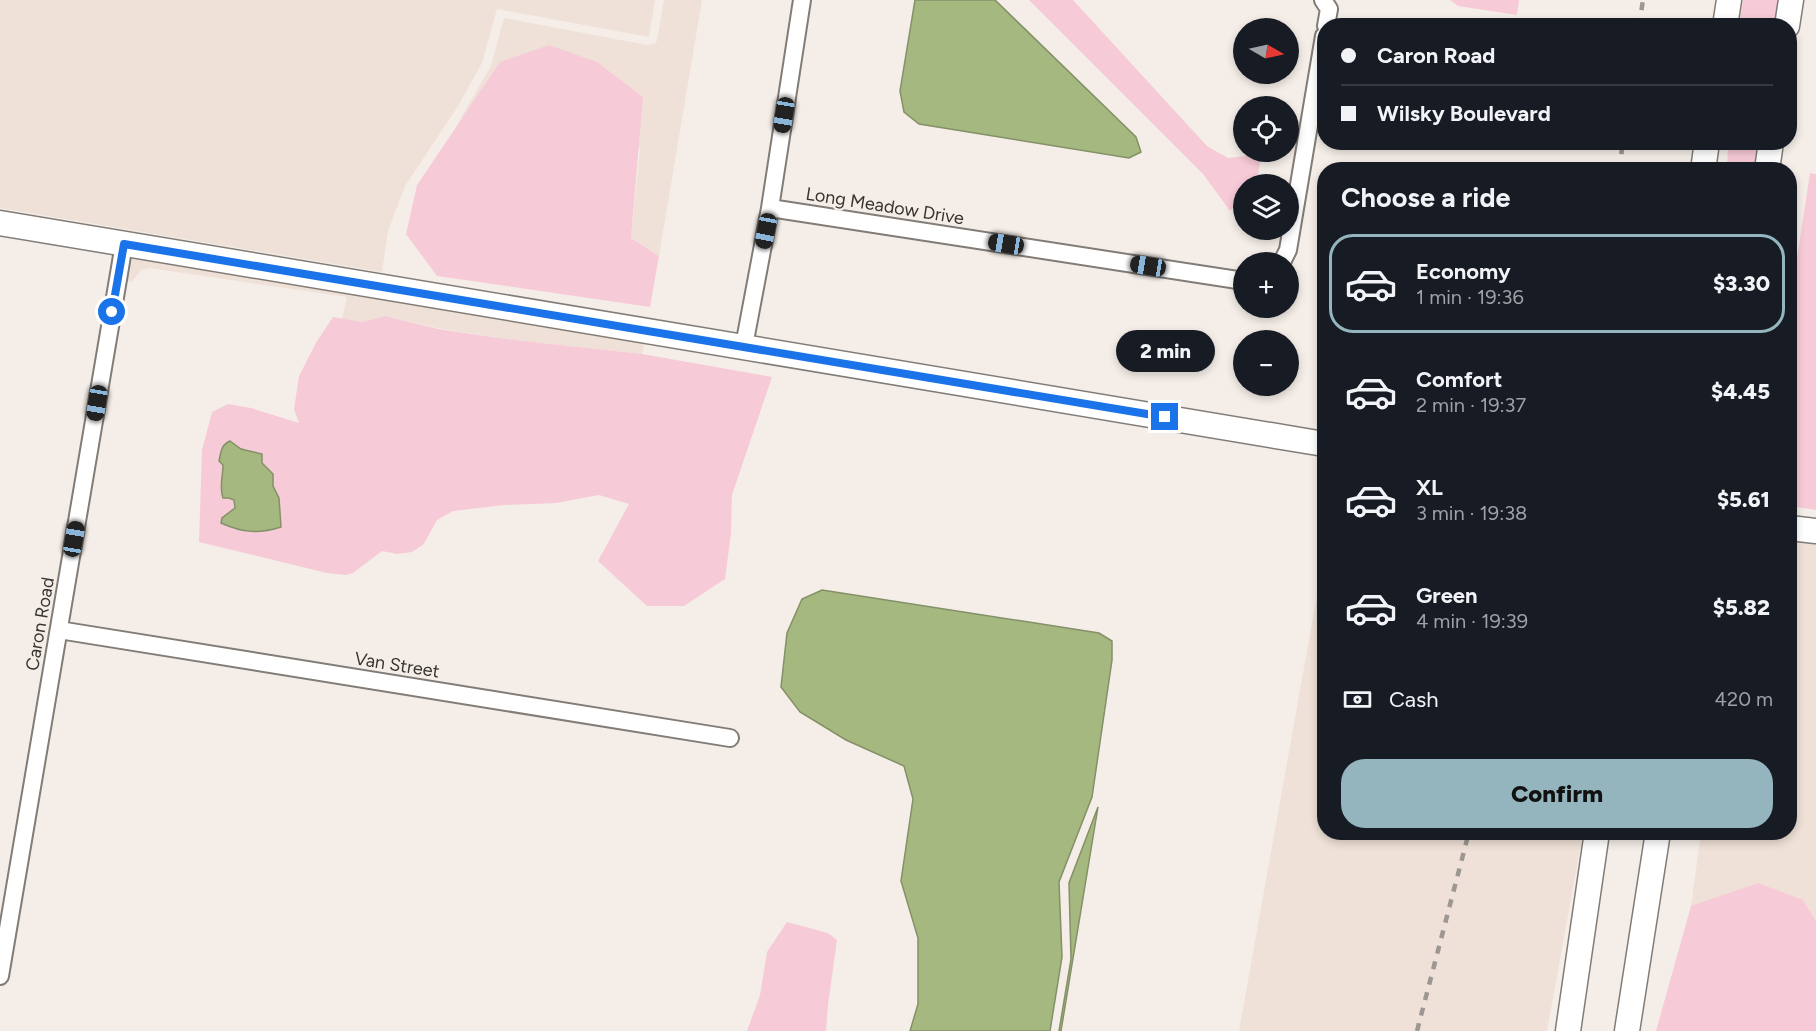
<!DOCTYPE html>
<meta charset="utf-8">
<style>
body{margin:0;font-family:Figtree,sans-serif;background:#242831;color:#f1f3f6;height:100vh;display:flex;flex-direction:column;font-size:22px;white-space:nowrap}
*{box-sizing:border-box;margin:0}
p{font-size:20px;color:#9ea1a6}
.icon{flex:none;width:33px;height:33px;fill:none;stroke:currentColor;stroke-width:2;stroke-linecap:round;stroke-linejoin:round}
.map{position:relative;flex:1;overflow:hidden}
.side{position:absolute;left:1317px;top:162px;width:480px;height:678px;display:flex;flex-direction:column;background:#171b24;border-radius:24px;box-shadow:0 3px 9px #0003}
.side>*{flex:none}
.guide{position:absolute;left:1317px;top:18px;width:480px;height:132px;border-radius:24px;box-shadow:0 3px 9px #0003;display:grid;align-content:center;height:132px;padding:0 24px;background:#171b24}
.needle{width:39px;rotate:99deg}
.buttons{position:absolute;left:1233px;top:18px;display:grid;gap:12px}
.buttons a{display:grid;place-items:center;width:66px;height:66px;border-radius:50%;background:#171b24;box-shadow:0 3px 9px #0003;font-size:30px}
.end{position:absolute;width:27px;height:27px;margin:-14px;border:8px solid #1a73e8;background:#fff;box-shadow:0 0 0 3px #fff}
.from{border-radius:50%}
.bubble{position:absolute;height:42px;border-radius:21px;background:#171b24;box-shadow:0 3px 9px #0003;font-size:20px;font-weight:800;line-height:42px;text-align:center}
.car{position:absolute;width:18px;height:36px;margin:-18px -9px;border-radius:8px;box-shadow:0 0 4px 2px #0007;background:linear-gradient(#222 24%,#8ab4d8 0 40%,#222 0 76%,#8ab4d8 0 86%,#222 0)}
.guide b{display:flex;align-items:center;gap:21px;height:57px;font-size:22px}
.guide b+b{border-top:2px solid #363941}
.guide i{width:15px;height:15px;background:#f1f3f6}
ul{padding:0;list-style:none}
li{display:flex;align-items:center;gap:18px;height:99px;margin:0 12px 9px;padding:0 12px;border:3px solid transparent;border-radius:24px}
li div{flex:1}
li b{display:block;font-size:22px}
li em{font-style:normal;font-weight:800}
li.on{border-color:#95b5be}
li>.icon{width:54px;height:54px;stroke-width:1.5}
h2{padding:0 24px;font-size:27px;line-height:72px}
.pay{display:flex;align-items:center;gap:15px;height:66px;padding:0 24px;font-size:22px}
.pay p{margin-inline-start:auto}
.cta{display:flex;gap:12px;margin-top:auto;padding:12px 24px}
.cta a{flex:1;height:69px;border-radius:24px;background:#95b5be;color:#111;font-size:24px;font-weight:800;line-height:69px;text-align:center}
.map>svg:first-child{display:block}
.built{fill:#efe1d7}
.green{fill:#f7cad7;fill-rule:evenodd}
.water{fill:#a5b87f;stroke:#849068;stroke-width:1.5}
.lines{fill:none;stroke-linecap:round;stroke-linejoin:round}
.street-casing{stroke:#827c77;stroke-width:20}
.secondary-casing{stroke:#827c77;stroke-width:27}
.street{stroke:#fff;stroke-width:16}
.secondary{stroke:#fff;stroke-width:24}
.rail{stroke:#9c9792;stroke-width:4.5;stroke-dasharray:8 8;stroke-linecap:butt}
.route{stroke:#1a73e8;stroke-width:8}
.labels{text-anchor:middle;stroke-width:4.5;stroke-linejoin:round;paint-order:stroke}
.street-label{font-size:18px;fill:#363431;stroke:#f5eee8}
</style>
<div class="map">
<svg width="1816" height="1031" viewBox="0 0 1816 1031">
<rect width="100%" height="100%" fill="#f5eee8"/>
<path class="built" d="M 0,0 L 655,0 L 649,37 L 497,9 L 482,63 L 458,106 L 405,186 L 388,231 L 382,272 L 0,208 Z
M 664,0 L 702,0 L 659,256 L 631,238 L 640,149 L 465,114 L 456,126 L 491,66 L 504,18 L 647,45 L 653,44 L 657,41 Z
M 133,255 L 645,339 L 642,354 L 506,339 L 437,328 L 385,316 L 362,322 L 342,319 L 347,297 L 149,268 L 141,270 L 132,282 L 128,281 Z
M 1790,537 L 1816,541 L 1816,921 L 1803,900 L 1691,906 L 1701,833 L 1790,832 Z
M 1324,556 L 1324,832 L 1583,833 L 1547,1031 L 1239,1031 Z"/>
<path class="green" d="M 1029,0 L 1073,0 L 1207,146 L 1228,158 L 1261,154 L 1257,182 L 1255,184 L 1244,184 L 1243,196 L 1230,211 L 1203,174 Z
M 1450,0 L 1519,0 L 1517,15 L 1458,6 Z
M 1743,0 L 1780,0 L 1777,25 L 1739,26 Z
M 549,45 L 597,62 L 643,97 L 631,238 L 659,256 L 650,307 L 437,276 L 406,234 L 417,185 L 500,62 Z
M 1728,143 L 1761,143 L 1757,169 L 1727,170 Z
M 1810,173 L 1816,174 L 1816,510 L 1790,506 L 1790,304 Z
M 385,316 L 438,329 L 506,339 L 642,354 L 772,377 L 732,495 L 731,533 L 725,579 L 684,606 L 647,606 L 598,561 L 629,504 L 599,495 L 556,503 L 505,505 L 453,511 L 437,520 L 423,545 L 412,552 L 397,554 L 382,551 L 353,573 L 346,575 L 327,573 L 199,542 L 202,450 L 212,412 L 228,404 L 251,408 L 299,423 L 294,409 L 299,376 L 317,341 L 333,317 L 362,322 ZM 230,441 L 241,449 L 251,450 L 273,475 L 273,486 L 279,498 L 281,526 L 264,532 L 253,532 L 233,529 L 222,518 L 235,508 L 235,500 L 229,498 L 223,498 C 217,484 225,456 230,441 Z
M 1758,883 L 1803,900 L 1816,921 L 1816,1031 L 1656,1031 L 1691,906 Z
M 787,922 L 828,933 L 837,940 L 828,1005 L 826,1031 L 747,1031 L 760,995 L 767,952 Z"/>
<path class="water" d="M 915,0 L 995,0 L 1136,137 L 1141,152 L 1129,158 L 919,124 L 904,112 L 900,91 Z
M 230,441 L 241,449 L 262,454 L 262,463 L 273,474 L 273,486 L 279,498 L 281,527 C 259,534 243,533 221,523 L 222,518 L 235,508 L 234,500 L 229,498 L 223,498 C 219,487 223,476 223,465 L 219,461 C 221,452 221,445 230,441 Z
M 822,590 L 1099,633 L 1112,641 L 1112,660 L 1092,797 L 1059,882 L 1062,957 L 1050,1031 L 910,1031 L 918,1004 L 918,938 L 901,881 L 913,799 L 904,766 L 846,740 L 800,712 L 781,687 L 787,633 L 802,599 Z
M 1098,807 L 1061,1031 L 1059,1031 L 1071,959 L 1069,883 Z"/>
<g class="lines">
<defs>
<path id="street" d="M 1323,0 L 1329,9 L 1326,26
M 770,208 L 1244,281
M 1282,262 L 1288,250 L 1324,36
M 744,346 L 770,208 L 802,0
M 59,630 L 730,738
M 0,976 L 124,244"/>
<path id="secondary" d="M 1725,26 L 1729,0
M 1787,26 L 1791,0
M 1703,170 L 1707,142
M 1767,170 L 1771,142
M 0,223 L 1324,444
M 1790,528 L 1816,531
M 1568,1031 L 1597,832
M 1627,1031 L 1658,832"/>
</defs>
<use href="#street" class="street-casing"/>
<use href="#secondary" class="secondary-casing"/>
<use href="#street" class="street"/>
<use href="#secondary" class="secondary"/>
<path class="rail" d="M 1639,26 L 1643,0
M 1619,170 L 1623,142
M 1417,1031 L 1469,832"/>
</g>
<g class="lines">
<path class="route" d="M 112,312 L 124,244 L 1165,417"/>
</g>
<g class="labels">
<g class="street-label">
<text transform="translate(885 206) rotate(9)" y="6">Long Meadow Drive</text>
<text transform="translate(40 624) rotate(-80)" y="6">Caron Road</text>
<text transform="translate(397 665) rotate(9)" y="6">Van Street</text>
</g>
</g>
</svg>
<div class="buttons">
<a><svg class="needle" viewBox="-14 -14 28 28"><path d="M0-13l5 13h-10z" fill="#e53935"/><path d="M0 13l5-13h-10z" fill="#9ea1a6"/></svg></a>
<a><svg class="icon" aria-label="locate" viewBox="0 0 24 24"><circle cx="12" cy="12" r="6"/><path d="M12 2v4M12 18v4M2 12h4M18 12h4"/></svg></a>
<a><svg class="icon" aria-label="layers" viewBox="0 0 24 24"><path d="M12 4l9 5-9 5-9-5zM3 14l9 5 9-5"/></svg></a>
<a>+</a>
<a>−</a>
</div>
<i class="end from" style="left:112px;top:312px"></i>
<i class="end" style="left:1165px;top:417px"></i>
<div class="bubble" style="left:1116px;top:330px;width:99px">2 min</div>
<i class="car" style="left:784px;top:115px;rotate:189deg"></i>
<i class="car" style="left:766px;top:231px;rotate:191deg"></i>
<i class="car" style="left:1006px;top:244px;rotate:279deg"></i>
<i class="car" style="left:1148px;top:266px;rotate:279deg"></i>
<i class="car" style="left:97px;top:403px;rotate:189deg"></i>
<i class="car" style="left:74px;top:539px;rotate:10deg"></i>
<div class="guide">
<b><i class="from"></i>Caron Road</b>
<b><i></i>Wilsky Boulevard</b>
</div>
<section class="side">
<h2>Choose a ride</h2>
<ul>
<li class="on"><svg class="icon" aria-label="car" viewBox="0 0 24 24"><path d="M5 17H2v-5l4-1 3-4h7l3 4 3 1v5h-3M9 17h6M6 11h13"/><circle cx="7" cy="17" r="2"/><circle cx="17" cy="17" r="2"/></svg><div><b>Economy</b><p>1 min · 19:36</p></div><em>$3.30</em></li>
<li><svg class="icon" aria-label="car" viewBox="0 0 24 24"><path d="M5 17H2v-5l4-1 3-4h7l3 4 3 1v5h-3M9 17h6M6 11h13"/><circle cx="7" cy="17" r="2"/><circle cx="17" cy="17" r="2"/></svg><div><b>Comfort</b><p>2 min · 19:37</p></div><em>$4.45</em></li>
<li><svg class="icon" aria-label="car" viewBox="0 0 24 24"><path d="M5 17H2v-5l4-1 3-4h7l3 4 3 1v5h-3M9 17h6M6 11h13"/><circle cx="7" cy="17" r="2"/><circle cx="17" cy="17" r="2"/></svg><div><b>XL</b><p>3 min · 19:38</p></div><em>$5.61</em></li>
<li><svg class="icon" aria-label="car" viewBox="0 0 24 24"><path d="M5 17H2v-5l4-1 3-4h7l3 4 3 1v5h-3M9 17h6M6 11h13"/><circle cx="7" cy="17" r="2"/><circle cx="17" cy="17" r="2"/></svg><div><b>Green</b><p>4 min · 19:39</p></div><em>$5.82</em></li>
</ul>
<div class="pay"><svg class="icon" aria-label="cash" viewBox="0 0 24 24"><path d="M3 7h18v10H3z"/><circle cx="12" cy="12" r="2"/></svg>Cash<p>420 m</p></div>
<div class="cta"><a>Confirm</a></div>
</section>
</div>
